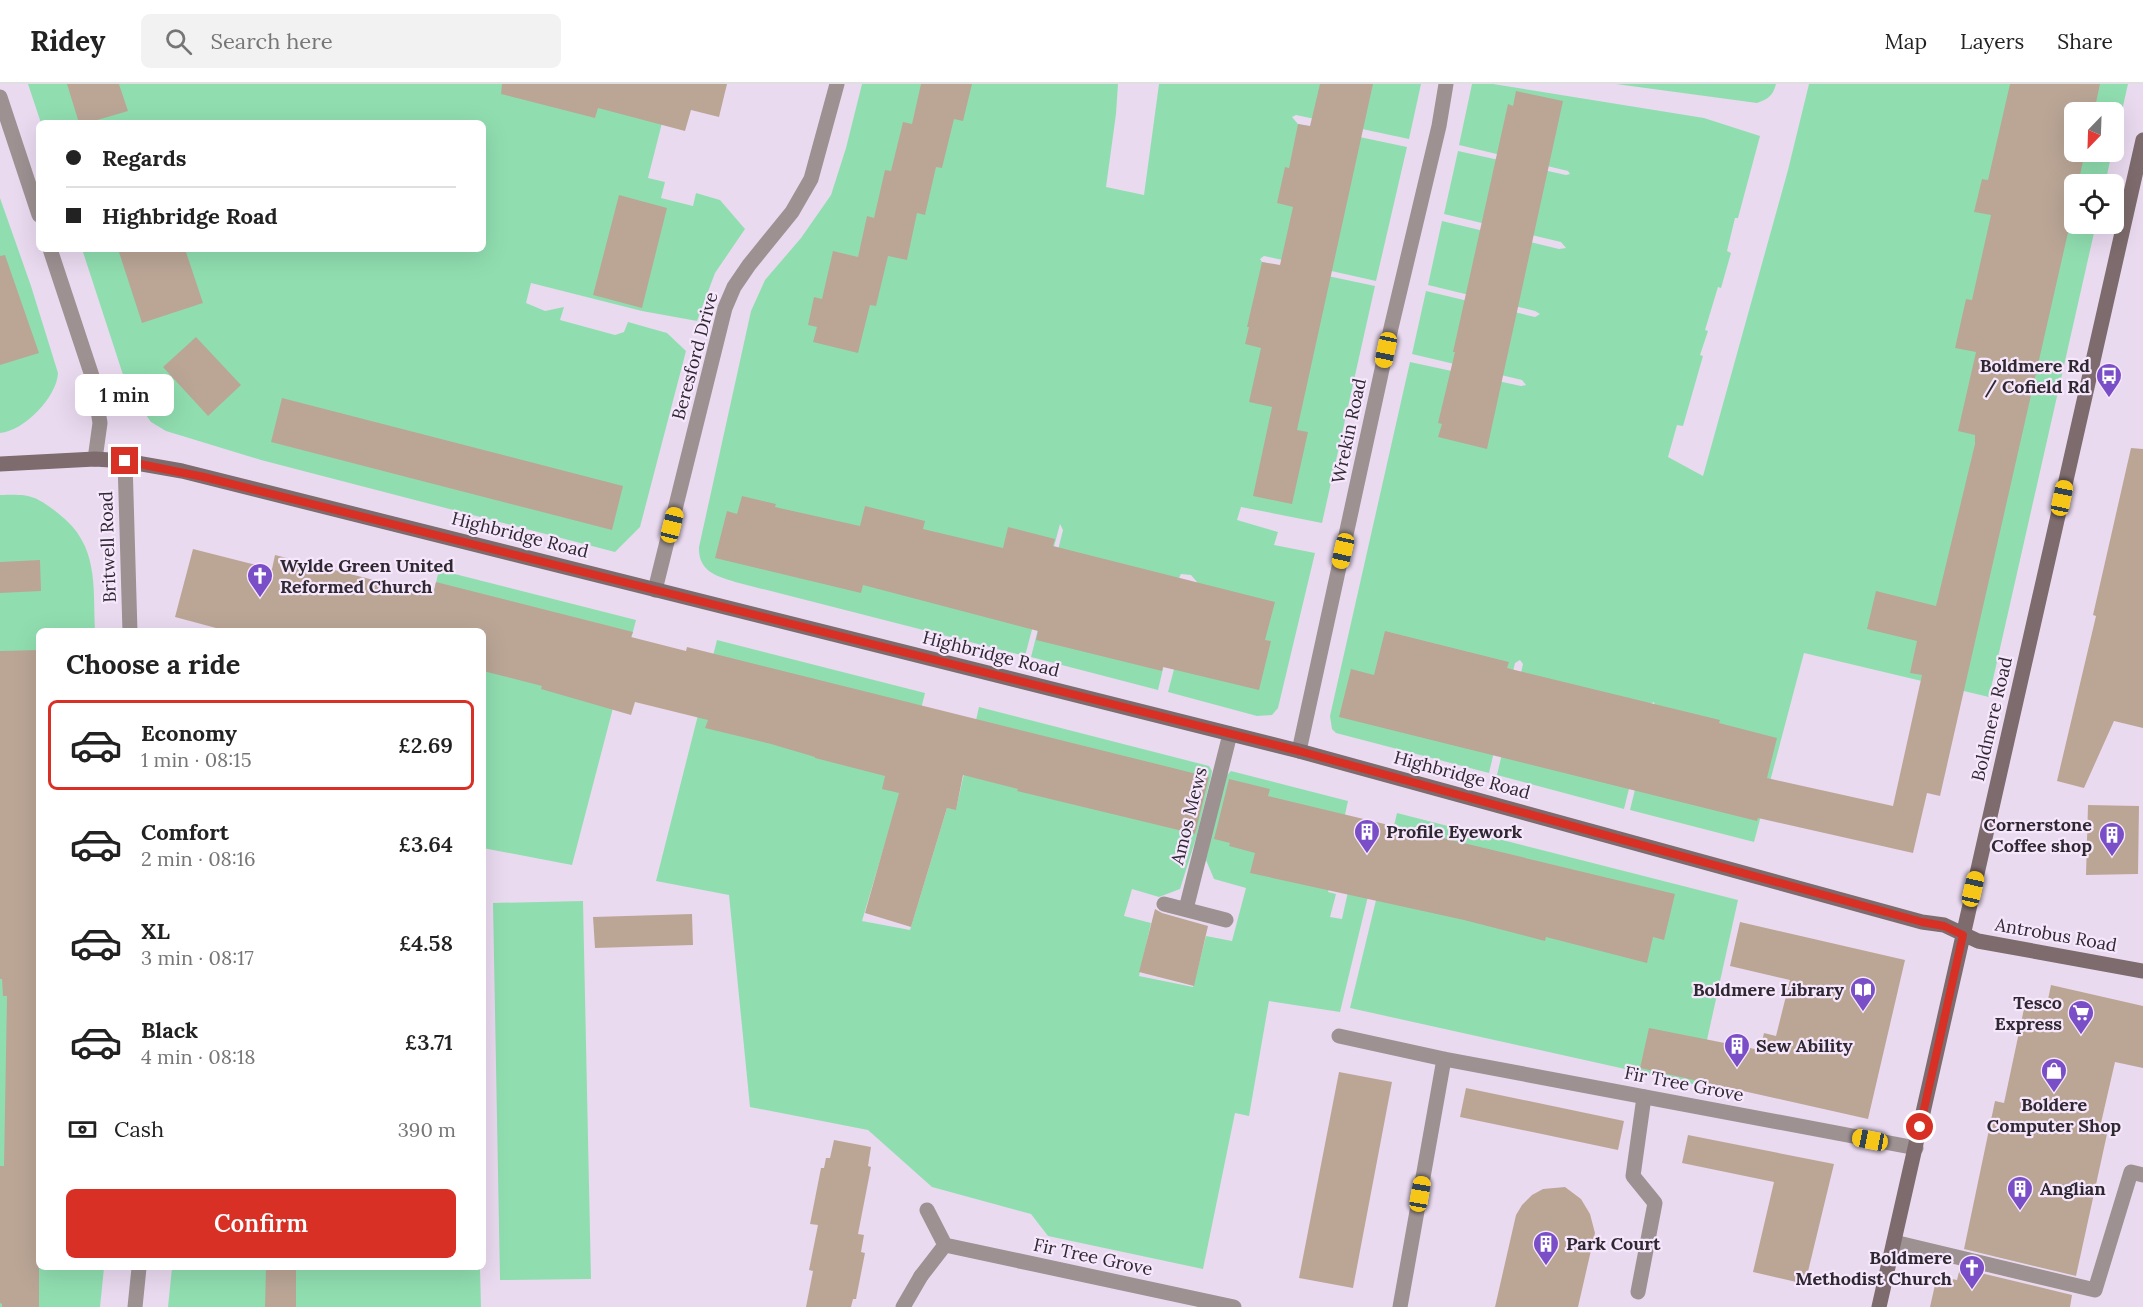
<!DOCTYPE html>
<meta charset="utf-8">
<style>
body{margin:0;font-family:Lora,serif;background:#f2f2f2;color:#222;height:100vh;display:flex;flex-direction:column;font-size:22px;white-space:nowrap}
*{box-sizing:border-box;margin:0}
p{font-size:20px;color:#767676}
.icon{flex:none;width:33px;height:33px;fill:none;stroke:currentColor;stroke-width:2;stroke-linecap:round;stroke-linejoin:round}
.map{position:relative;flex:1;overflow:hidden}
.panel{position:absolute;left:36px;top:544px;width:450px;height:642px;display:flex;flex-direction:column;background:#fff;border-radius:9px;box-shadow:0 6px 24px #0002}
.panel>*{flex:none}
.hud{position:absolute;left:36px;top:36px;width:450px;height:132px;border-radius:9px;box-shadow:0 6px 24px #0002;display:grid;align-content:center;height:132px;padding:0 30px;background:#fff}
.needle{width:39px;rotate:203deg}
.buttons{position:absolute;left:2064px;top:18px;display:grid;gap:12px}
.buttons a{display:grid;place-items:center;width:60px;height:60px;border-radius:9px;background:#fff;box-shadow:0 6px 24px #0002;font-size:30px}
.end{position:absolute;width:27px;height:27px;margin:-14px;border:8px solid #d93025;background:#fff;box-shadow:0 0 0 3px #fff}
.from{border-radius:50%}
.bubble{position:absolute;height:42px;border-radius:9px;background:#fff;box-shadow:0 6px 24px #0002;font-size:20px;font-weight:600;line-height:42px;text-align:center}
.car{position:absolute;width:18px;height:36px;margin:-18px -9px;border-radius:8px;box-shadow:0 0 4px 2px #0007;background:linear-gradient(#f5c518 24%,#345 0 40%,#f5c518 0 76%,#345 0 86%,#f5c518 0)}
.hud b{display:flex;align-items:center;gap:21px;height:57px;font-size:22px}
.hud b+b{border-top:2px solid #e0e0e0}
.hud i{width:15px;height:15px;background:#222}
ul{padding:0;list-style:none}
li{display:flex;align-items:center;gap:18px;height:90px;margin:0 12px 9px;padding:0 18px;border:3px solid transparent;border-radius:9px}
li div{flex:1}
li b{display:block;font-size:22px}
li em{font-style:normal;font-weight:600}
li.current{border-color:#d93025}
li>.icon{width:54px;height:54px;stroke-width:1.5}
h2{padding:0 30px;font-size:27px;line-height:72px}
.pay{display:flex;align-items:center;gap:15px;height:66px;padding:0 30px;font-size:22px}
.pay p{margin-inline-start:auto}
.action{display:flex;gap:12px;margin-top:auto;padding:12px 30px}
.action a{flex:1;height:69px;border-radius:9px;background:#d93025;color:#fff;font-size:24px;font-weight:600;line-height:69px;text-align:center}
header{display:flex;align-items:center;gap:36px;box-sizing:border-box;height:84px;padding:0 30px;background:#fff;border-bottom:2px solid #e0e0e0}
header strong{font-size:28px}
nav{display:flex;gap:33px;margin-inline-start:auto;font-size:21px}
.search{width:420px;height:54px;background:#f2f2f2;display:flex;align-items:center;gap:15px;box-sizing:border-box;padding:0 21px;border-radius:9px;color:#767676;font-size:22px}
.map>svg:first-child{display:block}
.green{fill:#90deb0}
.building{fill:#bba696}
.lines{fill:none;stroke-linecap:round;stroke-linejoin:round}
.lane{stroke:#9d9192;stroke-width:15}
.street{stroke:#9d9192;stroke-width:15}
.secondary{stroke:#7d6b6d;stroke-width:15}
.route{stroke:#d93025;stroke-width:8}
.labels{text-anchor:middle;stroke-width:4.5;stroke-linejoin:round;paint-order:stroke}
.street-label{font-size:18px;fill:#2e2830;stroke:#f7e7fd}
.poi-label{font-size:18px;font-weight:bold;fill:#2e2830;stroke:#f7e7fd;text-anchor:end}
</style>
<header>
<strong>Ridey</strong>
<div class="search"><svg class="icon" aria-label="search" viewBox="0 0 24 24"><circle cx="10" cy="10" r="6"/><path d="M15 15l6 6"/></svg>Search here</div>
<nav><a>Map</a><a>Layers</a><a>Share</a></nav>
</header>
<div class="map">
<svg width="2143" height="1223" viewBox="0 0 2143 1223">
<rect width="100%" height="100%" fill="#eadaf0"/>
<path class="green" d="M 28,0 L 667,0 L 662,39 L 648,94 L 665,98 L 661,114 L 693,122 L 696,109 L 720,116 L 745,145 L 715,189 L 697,237 L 642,227 L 531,199 L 526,219 L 545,227 L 564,223 L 560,236 L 615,251 L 624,248 L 628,238 L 667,249 L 686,267 L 640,443 L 615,468 L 261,376 L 166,347 L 151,338 L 128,306 L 82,165 L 483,165 L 483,39 L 41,39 Z
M 862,0 L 1118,0 L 1116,30 L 1106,103 L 1144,111 L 1159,0 L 1421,0 L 1409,55 L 1296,31 L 1292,33 L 1298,40 L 1407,63 L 1376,197 L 1264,172 L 1260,175 L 1262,178 L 1375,202 L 1322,439 L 1241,423 L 1237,436 L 1278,448 L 1274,461 L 1315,469 L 1278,624 L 1272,631 L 1257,632 L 1168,608 L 1197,498 L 1191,491 L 1181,490 L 1179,494 L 1184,496 L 1158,606 L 1031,573 L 1063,446 L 1060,440 L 1025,572 L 739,499 C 719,493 698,489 699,463 L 751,227 L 765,196 L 801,154 L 831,111 L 846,64 Z
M 1472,0 L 1493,0 L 1704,34 L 1760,52 L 1738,134 L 1735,134 L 1727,167 L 1731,169 L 1721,204 L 1718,203 L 1705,246 L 1708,247 L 1700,271 L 1703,272 L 1683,342 L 1677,341 L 1668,373 L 1703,392 L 1788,86 L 1809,0 L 2128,0 L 2114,62 L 2114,28 L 2074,28 L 2074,68 L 2112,68 L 2105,100 L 2074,100 L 2074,140 L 2096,140 L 1989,613 L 1804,569 L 1754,758 L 1630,726 L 1655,624 L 1654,618 L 1650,620 L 1624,725 L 1497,691 L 1523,580 L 1520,576 L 1515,579 L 1489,689 L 1336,649 L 1332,645 L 1330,632 L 1410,278 L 1521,302 L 1526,301 L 1522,296 L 1412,270 L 1426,207 L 1535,233 L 1540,230 L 1535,227 L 1428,201 L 1442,137 L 1559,165 L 1566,164 L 1561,158 L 1444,130 L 1458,67 L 1566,91 L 1570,90 L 1568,87 L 1459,61 Z
M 1616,0 L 1776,0 C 1773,12 1768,15 1757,19 Z
M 0,114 L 31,202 L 58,289 C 57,313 24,347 0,349 Z
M 0,411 C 30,410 35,411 59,430 C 99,461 93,501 95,547 L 39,548 L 39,1184 L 104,1184 L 100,1223 L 0,1223 Z
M 439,486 L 636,536 L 572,781 L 483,764 L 483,548 L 424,548 Z
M 717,556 L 925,609 L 900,709 L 862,837 L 910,846 L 947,724 L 956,725 L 979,623 L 1209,682 L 1212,687 L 1211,693 L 1197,751 L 1180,805 L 1159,813 L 1132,805 L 1124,832 L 1151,839 L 1139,892 L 1193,903 L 1206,852 L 1232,857 L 1246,804 L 1214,795 L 1206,776 L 1224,694 L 1231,687 L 1348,717 L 1328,808 L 1336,810 L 1330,833 L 1342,835 L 1349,803 L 1369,808 L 1340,928 L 1269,917 L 1249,1032 L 1235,1029 L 1203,1185 L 1048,1152 L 1031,1130 L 932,1103 L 868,1046 L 750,1023 L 729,811 L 656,797 Z
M 1397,729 L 1738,816 L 1697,1001 L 1350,924 Z
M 583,817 L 591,1195 L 500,1196 L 493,819 Z
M 172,1184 L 480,1184 L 481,1223 L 168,1223 Z"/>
<path class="building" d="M 67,0 L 119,0 L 128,27 L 87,39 L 79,39 Z
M 502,0 L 727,0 L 719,33 L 691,26 L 685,47 L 598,24 L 595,34 L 501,10 Z
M 921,0 L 972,0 L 963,37 L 954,35 L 942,84 L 936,83 L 925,131 L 917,129 L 907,176 L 888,172 L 876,222 L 870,221 L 858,269 L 813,258 L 817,243 L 808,241 L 814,213 L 822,215 L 833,167 L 858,173 L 867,132 L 874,134 L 885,86 L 891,87 L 903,38 L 912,40 Z
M 1320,0 L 1373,0 L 1297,346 L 1308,348 L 1292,420 L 1253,412 L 1272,323 L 1249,318 L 1261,264 L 1245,260 L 1249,243 L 1247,243 L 1262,178 L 1280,181 L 1293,123 L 1277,119 L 1285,83 L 1289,84 L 1298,40 L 1310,42 Z
M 2010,0 L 2100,0 L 2094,28 L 2074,28 L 2074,68 L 2085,68 L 2078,100 L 2074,100 L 2074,122 L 1940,712 L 1927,709 L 1913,769 L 1758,734 L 1757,737 L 1339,633 L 1351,585 L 1374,591 L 1385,547 L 1509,578 L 1507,584 L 1720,636 L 1719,639 L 1777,654 L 1767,694 L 1893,722 L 1922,591 L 1910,589 L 1917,557 L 1867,545 L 1876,507 L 1936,522 L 1975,360 L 1975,351 L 1958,347 L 1976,268 L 1955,264 L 1966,215 L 1972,216 L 1991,131 L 1974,128 L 1982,95 L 1988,96 Z
M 1516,7 L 1563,17 L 1487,365 L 1438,353 L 1442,340 L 1438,339 L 1455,268 L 1453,268 L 1504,38 L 1508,20 L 1513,22 Z
M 619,111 L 667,124 L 642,224 L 593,211 Z
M 118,165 L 185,165 L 203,219 L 142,239 Z
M 5,171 L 39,269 L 0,281 L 0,172 Z
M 196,253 L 241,301 L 208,332 L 163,283 Z
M 282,314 L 623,402 L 612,446 L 271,358 Z
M 2131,364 L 2143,365 L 2143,644 L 2114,637 L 2084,704 L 2057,697 L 2096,532 L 2093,531 Z
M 742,412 L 776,420 L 775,423 L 860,442 L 865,422 L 925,437 L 923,445 L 1003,464 L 1008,443 L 1055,455 L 1053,462 L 1275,518 L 1265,556 L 1271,557 L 1259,606 L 1163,583 L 1162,587 L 1036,556 L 1038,547 L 863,501 L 861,509 L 715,474 L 727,427 L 737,430 Z
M 193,465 L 272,485 L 275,471 L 433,511 L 436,498 L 633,548 L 631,553 L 686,567 L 687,563 L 1209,693 L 1195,750 L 1017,707 L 1018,705 L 963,691 L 956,726 L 947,724 L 911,843 L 865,829 L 899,709 L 882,705 L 885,692 L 815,674 L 815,673 L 771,660 L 705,644 L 708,636 L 635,618 L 631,631 L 541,605 L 542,602 L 483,587 L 483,548 L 231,548 L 175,533 Z
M 40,476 L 41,507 L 0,509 L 0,478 Z
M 39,566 L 39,1223 L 2,1223 L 2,1220 L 0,1219 L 0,1082 L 4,1082 L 7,912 L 3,912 L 2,895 L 0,895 L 0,567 Z
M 1229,695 L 1270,705 L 1268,712 L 1675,810 L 1664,856 L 1653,853 L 1647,879 L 1546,853 L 1545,857 L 1464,836 L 1250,789 L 1255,769 L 1229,762 L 1230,759 L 1214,755 Z
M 2088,721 L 2139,722 L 2138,790 L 2086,791 Z
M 1155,825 L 1162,829 L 1208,842 L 1194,902 L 1139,888 Z
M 692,830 L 693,861 L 595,864 L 593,833 Z
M 1740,838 L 1905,876 L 1868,1035 L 1640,984 L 1649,944 L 1760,966 L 1764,949 L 1776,952 L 1790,896 L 1730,882 Z
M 2051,901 L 2143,922 L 2143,984 L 2115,978 L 2101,1039 L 2109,1041 L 2076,1192 L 1964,1165 L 1995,1017 L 2004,1019 L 2025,920 L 2046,925 Z
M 1339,988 L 1392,998 L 1353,1204 L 1299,1194 Z
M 1466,1004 L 1624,1037 L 1618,1066 L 1460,1033 Z
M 1688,1051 L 1834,1080 L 1805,1200 L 1753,1188 L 1774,1098 L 1682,1079 Z
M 834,1056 L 871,1063 L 868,1082 L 871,1083 L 858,1150 L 864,1151 L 861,1168 L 865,1169 L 856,1215 L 853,1215 L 851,1223 L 806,1223 L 813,1187 L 809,1186 L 818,1141 L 810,1140 L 821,1084 L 824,1084 L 826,1074 L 830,1074 Z
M 1565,1103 L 1581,1115 L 1590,1130 L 1595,1149 L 1578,1223 L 1495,1223 L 1516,1131 L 1522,1121 L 1532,1111 L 1543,1105 Z
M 266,1184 L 296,1184 L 296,1223 L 265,1223 Z
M 1960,1184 L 2072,1211 L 2070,1223 L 1930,1223 L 1937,1192 L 1957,1196 Z"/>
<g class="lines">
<path class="lane" d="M 1894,1158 L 2095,1206 L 2131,1088 L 2143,1091
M 1638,1208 L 1655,1119 L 1633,1092 L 1644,1013
M 903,1223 L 921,1192"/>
<path class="street" d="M 0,13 L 39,131
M 50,165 L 93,295 L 100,339 L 95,375
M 125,377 L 130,548
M 655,506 L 725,224 L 734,203 L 749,181 L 792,128 L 811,95 L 837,0
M 1299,667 L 1391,244 L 1439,42 L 1446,0
M 1164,820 L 1226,836
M 1186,825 L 1230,650
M 1339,952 L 1444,975 L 1916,1064
M 945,1161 L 1234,1223
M 921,1192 L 945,1161 L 927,1126
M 135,1223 L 139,1184
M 1400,1223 L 1444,975"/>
<path class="secondary" d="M 0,380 L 95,375 L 125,377 L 182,387 L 1299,667 L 1922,838 L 1944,841 L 1978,857 L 2143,887
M 1879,1223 L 2143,56"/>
</g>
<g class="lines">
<path class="route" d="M 125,377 L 204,393 L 1299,667 L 1922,838 L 1944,842 L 1963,851 L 1920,1043"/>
</g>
<defs>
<symbol id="bus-pin" viewBox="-11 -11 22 30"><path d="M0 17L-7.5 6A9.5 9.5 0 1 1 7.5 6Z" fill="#794ec7" stroke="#f7e7fd"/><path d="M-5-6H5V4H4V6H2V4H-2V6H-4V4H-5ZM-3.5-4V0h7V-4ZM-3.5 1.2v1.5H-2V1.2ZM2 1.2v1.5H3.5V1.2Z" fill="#fff"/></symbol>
<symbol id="church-pin" viewBox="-11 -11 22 30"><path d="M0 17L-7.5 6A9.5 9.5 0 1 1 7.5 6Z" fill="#794ec7" stroke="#f7e7fd"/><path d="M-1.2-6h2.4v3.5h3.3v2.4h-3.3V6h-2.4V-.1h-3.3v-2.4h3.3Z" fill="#fff"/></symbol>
<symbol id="building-pin" viewBox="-11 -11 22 30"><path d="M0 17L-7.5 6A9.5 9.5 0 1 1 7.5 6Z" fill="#794ec7" stroke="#f7e7fd"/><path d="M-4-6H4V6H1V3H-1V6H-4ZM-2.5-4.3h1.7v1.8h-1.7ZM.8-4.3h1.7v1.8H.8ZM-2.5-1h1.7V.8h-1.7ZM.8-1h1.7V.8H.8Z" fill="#fff"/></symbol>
<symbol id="library-pin" viewBox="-11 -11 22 30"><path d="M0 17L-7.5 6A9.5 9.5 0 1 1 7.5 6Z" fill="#794ec7" stroke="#f7e7fd"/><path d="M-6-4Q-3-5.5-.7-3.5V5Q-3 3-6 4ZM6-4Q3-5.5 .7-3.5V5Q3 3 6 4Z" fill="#fff"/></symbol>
<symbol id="supermarket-pin" viewBox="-11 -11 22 30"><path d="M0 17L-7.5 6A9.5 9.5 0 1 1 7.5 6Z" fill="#794ec7" stroke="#f7e7fd"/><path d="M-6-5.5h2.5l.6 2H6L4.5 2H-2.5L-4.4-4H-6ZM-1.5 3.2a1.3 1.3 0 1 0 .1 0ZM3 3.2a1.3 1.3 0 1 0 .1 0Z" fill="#fff"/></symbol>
<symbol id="shop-pin" viewBox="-11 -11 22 30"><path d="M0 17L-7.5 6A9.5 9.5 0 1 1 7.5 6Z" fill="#794ec7" stroke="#f7e7fd"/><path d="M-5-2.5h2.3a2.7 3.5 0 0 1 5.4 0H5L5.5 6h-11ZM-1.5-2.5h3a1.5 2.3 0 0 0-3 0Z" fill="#fff"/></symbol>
</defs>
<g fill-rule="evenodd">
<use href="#bus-pin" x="2094" y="277" width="30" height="40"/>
<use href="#church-pin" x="245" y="477" width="30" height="40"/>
<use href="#building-pin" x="1352" y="733" width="30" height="40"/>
<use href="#building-pin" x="2097" y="736" width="30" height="40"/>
<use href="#library-pin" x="1848" y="891" width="30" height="40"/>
<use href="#supermarket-pin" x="2066" y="914" width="30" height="40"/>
<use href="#building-pin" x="1722" y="947" width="30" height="40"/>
<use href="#shop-pin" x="2039" y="972" width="30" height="40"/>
<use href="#building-pin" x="2005" y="1090" width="30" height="40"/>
<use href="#building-pin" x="1531" y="1145" width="30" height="40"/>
<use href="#church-pin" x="1957" y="1169" width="30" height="40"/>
</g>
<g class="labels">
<g class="street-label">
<text transform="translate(695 272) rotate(-75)" y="6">Beresford Drive</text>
<text transform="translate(1349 347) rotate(-78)" y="6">Wrekin Road</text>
<text transform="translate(520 451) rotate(14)" y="6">Highbridge Road</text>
<text transform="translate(108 463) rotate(-92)" y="6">Britwell Road</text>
<text transform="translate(991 570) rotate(14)" y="6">Highbridge Road</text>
<text transform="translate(1992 635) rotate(-77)" y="6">Boldmere Road</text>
<text transform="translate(1462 691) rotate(15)" y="6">Highbridge Road</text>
<text transform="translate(1189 732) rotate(-76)" y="6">Amos Mews</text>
<text transform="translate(2056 851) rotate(10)" y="6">Antrobus Road</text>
<text transform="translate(1684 1000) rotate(11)" y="6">Fir Tree Grove</text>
<text transform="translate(1093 1173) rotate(12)" y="6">Fir Tree Grove</text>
</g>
<g class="poi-label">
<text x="2090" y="288">Boldmere Rd<tspan x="2090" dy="21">/ Cofield Rd</tspan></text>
<text x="280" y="488" text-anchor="start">Wylde Green United<tspan x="280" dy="21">Reformed Church</tspan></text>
<text x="2092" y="747">Cornerstone<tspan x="2092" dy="21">Coffee shop</tspan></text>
<text x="1386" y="754" text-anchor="start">Profile Eyework</text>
<text x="1844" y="912">Boldmere Library</text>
<text x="2062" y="925">Tesco<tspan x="2062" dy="21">Express</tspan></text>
<text x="1756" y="968" text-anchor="start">Sew Ability</text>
<text x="2054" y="1027" text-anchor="middle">Boldere<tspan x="2054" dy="21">Computer Shop</tspan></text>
<text x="2040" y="1111" text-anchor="start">Anglian</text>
<text x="1566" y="1166" text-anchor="start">Park Court</text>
<text x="1952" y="1180">Boldmere<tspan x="1952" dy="21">Methodist Church</tspan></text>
</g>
</g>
</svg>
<div class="buttons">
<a><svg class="needle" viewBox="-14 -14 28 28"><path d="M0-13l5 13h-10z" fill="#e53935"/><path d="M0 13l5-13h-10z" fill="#767676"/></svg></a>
<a><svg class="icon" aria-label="locate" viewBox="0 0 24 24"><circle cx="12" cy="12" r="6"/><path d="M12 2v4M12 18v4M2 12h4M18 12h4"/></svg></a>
</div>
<i class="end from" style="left:1920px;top:1043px"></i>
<i class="end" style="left:125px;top:377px"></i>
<div class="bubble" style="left:75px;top:290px;width:99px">1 min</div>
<i class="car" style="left:1386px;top:266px;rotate:192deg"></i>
<i class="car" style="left:2062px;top:414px;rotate:12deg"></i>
<i class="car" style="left:672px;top:441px;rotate:14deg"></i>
<i class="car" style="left:1343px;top:467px;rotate:193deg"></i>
<i class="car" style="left:1973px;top:805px;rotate:13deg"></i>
<i class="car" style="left:1870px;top:1056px;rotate:281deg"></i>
<i class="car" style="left:1420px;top:1110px;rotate:10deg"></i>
<div class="hud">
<b><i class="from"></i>Regards</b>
<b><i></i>Highbridge Road</b>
</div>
<section class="panel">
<h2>Choose a ride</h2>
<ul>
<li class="current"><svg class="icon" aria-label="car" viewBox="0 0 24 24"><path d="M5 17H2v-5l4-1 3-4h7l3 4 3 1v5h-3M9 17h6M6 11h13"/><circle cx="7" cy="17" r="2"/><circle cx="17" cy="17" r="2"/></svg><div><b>Economy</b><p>1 min · 08:15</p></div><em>£2.69</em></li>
<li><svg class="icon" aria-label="car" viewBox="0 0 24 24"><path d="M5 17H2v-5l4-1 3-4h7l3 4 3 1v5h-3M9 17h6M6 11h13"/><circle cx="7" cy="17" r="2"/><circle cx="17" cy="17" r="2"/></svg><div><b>Comfort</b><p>2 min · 08:16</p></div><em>£3.64</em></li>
<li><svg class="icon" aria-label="car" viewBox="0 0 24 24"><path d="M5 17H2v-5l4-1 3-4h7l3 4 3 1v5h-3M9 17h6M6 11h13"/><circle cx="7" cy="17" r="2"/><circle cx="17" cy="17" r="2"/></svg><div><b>XL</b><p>3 min · 08:17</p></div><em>£4.58</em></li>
<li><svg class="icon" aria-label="car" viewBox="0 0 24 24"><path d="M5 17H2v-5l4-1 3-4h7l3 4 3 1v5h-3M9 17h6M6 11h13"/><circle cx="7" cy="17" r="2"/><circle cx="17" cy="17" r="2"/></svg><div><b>Black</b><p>4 min · 08:18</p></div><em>£3.71</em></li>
</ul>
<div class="pay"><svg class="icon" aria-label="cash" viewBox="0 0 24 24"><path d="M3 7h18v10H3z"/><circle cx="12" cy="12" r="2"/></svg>Cash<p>390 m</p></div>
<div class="action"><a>Confirm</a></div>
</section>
</div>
